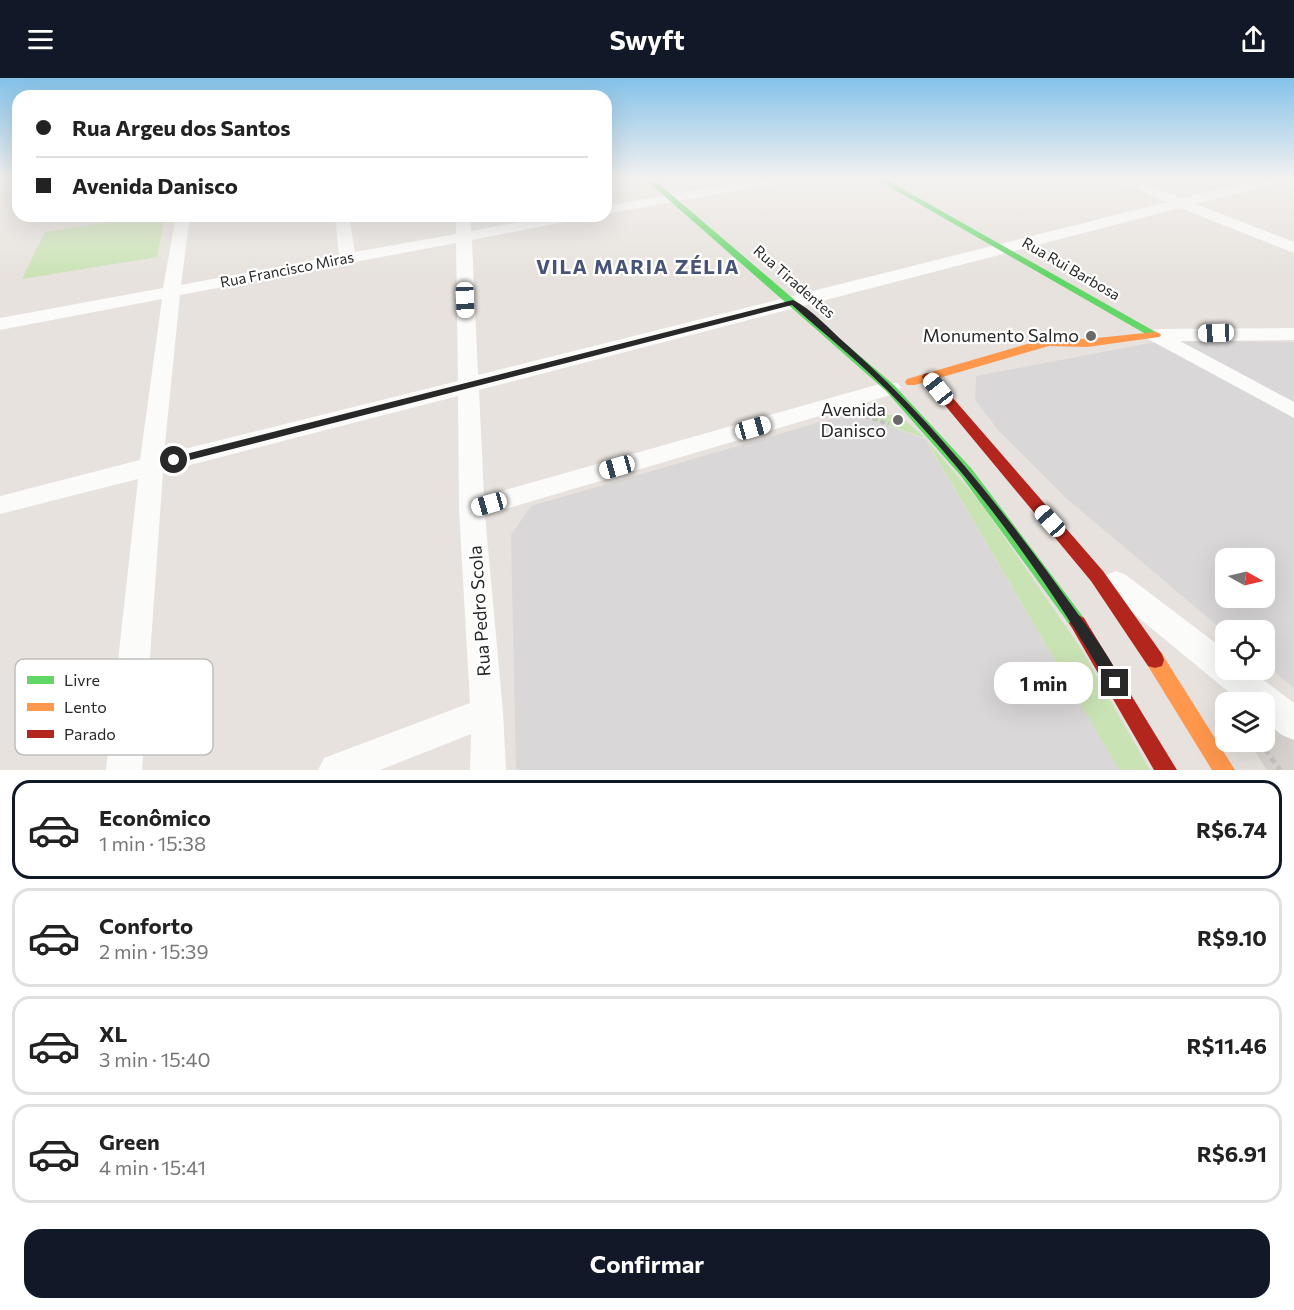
<!DOCTYPE html>
<html lang="pt">
<meta charset="utf-8">
<style>
body{margin:0;font-family:Commissioner,sans-serif;background:#f2f2f2;color:#222;height:100vh;display:flex;flex-direction:column;font-size:22px;white-space:nowrap}
*{box-sizing:border-box;margin:0}
p{font-size:20px;color:#767676}
.icon{flex:none;width:33px;height:33px;fill:none;stroke:currentColor;stroke-width:2;stroke-linecap:round;stroke-linejoin:round}
.map{position:relative;height:692px;overflow:hidden}
.side{display:flex;flex-direction:column;background:#fff;flex:1}
.side>*{flex:none}
.top-card{position:absolute;left:12px;top:12px;width:600px;height:132px;border-radius:18px;box-shadow:0 6px 24px #0002;display:grid;align-content:center;height:132px;padding:0 24px;background:#fff}
.needle{width:39px;rotate:98deg}
.controls{position:absolute;left:1215px;top:470px;display:grid;gap:12px}
.controls a{display:grid;place-items:center;width:60px;height:60px;border-radius:12px;background:#fff;box-shadow:0 6px 24px #0002;font-size:30px}
.end{position:absolute;width:27px;height:27px;margin:-14px;border:8px solid #282828;background:#fff;box-shadow:0 0 0 3px #fff}
.from{border-radius:50%}
.bubble{position:absolute;height:42px;border-radius:18px;background:#fff;box-shadow:0 6px 24px #0002;font-size:20px;font-weight:700;line-height:42px;text-align:center}
.car{position:absolute;width:18px;height:36px;margin:-18px -9px;border-radius:8px;box-shadow:0 0 4px 2px #0007;background:linear-gradient(#fff 24%,#345 0 40%,#fff 0 76%,#345 0 86%,#fff 0)}
.top-card b{display:flex;align-items:center;gap:21px;height:57px;font-size:22px}
.top-card b+b{border-top:2px solid #e0e0e0}
.top-card i{width:15px;height:15px;background:#222}
ul{padding:10px 0 0;list-style:none}
li{display:flex;align-items:center;gap:18px;height:99px;margin:0 12px 9px;padding:0 12px;border:3px solid #e0e0e0;border-radius:18px}
li div{flex:1}
li b{display:block;font-size:22px}
li em{font-style:normal;font-weight:700}
li.active{border-color:#111827}
li>.icon{width:54px;height:54px;stroke-width:1.5}
.action{display:flex;gap:12px;margin-top:auto;padding:12px 24px}
.action a{flex:1;height:69px;border-radius:18px;background:#111827;color:#fff;font-size:24px;font-weight:700;line-height:69px;text-align:center}
header{display:flex;justify-content:space-between;align-items:center;height:78px;padding:0 24px;background:#111827;color:#fff;font-size:27px;font-weight:700}
.map>svg:first-child{display:block}
.industrial{fill:#dad7d9;fill-rule:evenodd}
.green{fill:#cae3b5}
.plaza{fill:#d7d2cd}
.lines{fill:none;stroke-linecap:round;stroke-linejoin:round}
.path-far1{stroke:#c3c2c2;stroke-width:4;stroke-dasharray:5 3;stroke-linecap:butt}
.path{stroke:#c3c2c2;stroke-width:5;stroke-dasharray:6 4.5;stroke-linecap:butt}
.street{fill:#fbfbfa;fill-rule:evenodd}
.fast{fill:#63d668;fill-rule:evenodd}
.slow{fill:#ff974d;fill-rule:evenodd}
.jam{fill:#b3261e;fill-rule:evenodd}
.route{fill:#282828}
.poi-dot{fill:#6b6967;stroke:#fff;stroke-width:2}
.labels{text-anchor:middle;stroke-width:4.5;stroke-linejoin:round;paint-order:stroke}
.far-street-label{font-size:15px;fill:#282828;stroke:#fff}
.poi-label{font-size:18px;fill:#282828;stroke:#fff;text-anchor:end}
.street-label{font-size:18px;fill:#282828;stroke:#fff}
.far-district-label{font-size:20px;font-weight:bold;letter-spacing:1.5px;fill:#485378;stroke:#fff}
.key{fill:#fff;stroke:#bebebe;stroke-width:1.5}
.key-label{font-size:16px;fill:#282828}
</style>
<header><svg class="icon" aria-label="menu" viewBox="0 0 24 24"><path d="M4 6h16M4 12h16M4 18h16"/></svg>Swyft<svg class="icon" aria-label="share" viewBox="0 0 24 24"><path d="M12 15V3M7 8l5-5 5 5M5 13v7h14v-7"/></svg></header>
<div class="map">
<svg width="1294" height="692" viewBox="0 0 1294 692">
<rect width="100%" height="100%" fill="#e7e2dd"/>
<path class="industrial" d="M 1216,263 L 1294,264 L 1294,610 L 1265,586 L 1264,552 L 1225,554 L 1066,420 L 999,353 L 975,322 L 976,298 L 1150,265 ZM 1226,480 L 1264,480 L 1264,519 L 1226,519 Z
M 852,335 L 925,361 L 1119,692 L 516,692 L 511,457 L 531,428 Z"/>
<path class="green" d="M 147,138 L 165,138 L 157,179 L 22,201 L 45,154 Z
M 852,335 L 899,337 L 925,360 L 980,424 L 1080,569 L 1150,692 L 1119,692 L 925,360 Z"/>
<path class="plaza" d="M 1265,629 L 1294,655 L 1294,692 L 1267,692 L 1248,663 L 1264,663 Z"/>
<g class="lines">
<path class="path-far1" d="M 865,338 L 889,346"/>
<path class="path" d="M 1259,663 L 1280,692"/>
<path class="street" d="M 762,100 L 790,100 L 783,104 L 606,136 L 606,128 Z
M 1111,100 L 1129,100 L 1182,120 L 1265,100 L 1287,100 L 1285,103 L 1196,126 L 1294,164 L 1294,175 L 1180,130 L 479,312 L 484,418 L 883,305 L 897,305 L 901,310 L 897,315 L 485,437 L 503,634 L 506,692 L 470,692 L 471,656 L 380,692 L 318,692 L 324,680 L 470,625 L 459,431 L 458,318 L 163,394 L 142,692 L 106,692 L 138,401 L 0,436 L 0,418 L 140,382 L 162,221 L 0,252 L 0,240 L 163,210 L 176,138 L 190,138 L 181,207 L 339,177 L 335,138 L 349,138 L 355,174 L 456,156 L 456,138 L 470,138 L 471,153 L 551,138 L 582,138 L 575,142 L 472,162 L 478,297 L 1167,124 ZM 456,165 L 458,303 L 164,376 L 180,217 Z
M 1294,250 L 1294,262 L 1180,263 L 1294,324 L 1294,340 L 1148,261 L 1145,257 L 1155,251 Z
M 1116,493 L 1126,497 L 1226,573 L 1226,591 L 1249,591 L 1294,625 L 1294,662 L 1282,657 L 1264,643 L 1264,624 L 1241,624 L 1106,513 L 1102,505 L 1106,497 Z"/>
<path class="fast" d="M 644,100 L 652,100 L 894,307 L 971,390 L 1084,540 L 1087,545 L 1084,550 L 1078,553 L 1072,550 L 961,398 L 886,313 Z
M 874,100 L 883,100 L 1161,257 L 1159,259 L 1151,259 Z"/>
<path class="slow" d="M 1155,254 L 1159,255 L 1161,257 L 1159,259 L 1087,269 L 1049,268 L 915,307 L 907,307 L 905,304 L 907,301 L 1048,260 L 1087,261 Z
M 1155,574 L 1162,576 L 1235,692 L 1212,692 L 1148,588 L 1146,582 L 1148,576 Z"/>
<path class="jam" d="M 928,295 L 932,296 L 1103,493 L 1162,576 L 1164,582 L 1162,588 L 1155,590 L 1148,588 L 1091,503 L 924,302 L 922,299 L 924,296 Z
M 1078,537 L 1084,540 L 1177,692 L 1154,692 L 1072,550 L 1069,545 L 1072,540 Z"/>
</g>
<linearGradient id="sky" x2="0" y2="1"><stop stop-color="#84c2e9"/><stop offset="0.51" stop-color="#f4f2f0"/><stop offset="1" stop-color="#f4f2f0" stop-opacity="0"/></linearGradient>
<rect width="1294" height="197" fill="url(#sky)"/>
<path class="route" d="M 793,222 C 812,231 830,252 846,266 C 936,345 1008,438 1078,536 C 1086,547 1125,598 1120,609 L 1110,609 C 1049,504 973,399 887,312 C 857,282 823,255 792,227 L 174,386 L 169,382 L 174,379 Z"/>
<g class="poi-dot">
<circle cx="1091" cy="258" r="6"/>
<circle cx="898" cy="342" r="6"/>
</g>
<g class="labels">
<g class="far-street-label">
<text transform="translate(1071 191) rotate(30)" y="5">Rua Rui Barbosa</text>
<text transform="translate(287 192) rotate(-11)" y="5">Rua Francisco Miras</text>
<text transform="translate(794 204) rotate(41)" y="5">Rua Tiradentes</text>
</g>
<g class="poi-label">
<text x="1079" y="264">Monumento Salmo</text>
<text x="886" y="338">Avenida<tspan x="886" dy="21">Danisco</tspan></text>
</g>
<g class="street-label">
<text transform="translate(480 533) rotate(-94)" y="6">Rua Pedro Scola</text>
</g>
<g class="far-district-label">
<text x="638" y="196">VILA MARIA ZÉLIA</text>
</g>
</g>
<rect x="15" y="581" width="198" height="96" rx="9" class="key"/>
<rect x="27" y="598" width="27" height="8" fill="#63d668"/>
<rect x="27" y="625" width="27" height="8" fill="#ff974d"/>
<rect x="27" y="652" width="27" height="8" fill="#b3261e"/>
<g class="key-label">
<text x="64" y="608">Livre</text>
<text x="64" y="635">Lento</text>
<text x="64" y="662">Parado</text>
</g>
</svg>
<div class="controls">
<a><svg class="needle" viewBox="-14 -14 28 28"><path d="M0-13l5 13h-10z" fill="#e53935"/><path d="M0 13l5-13h-10z" fill="#767676"/></svg></a>
<a><svg class="icon" aria-label="locate" viewBox="0 0 24 24"><circle cx="12" cy="12" r="6"/><path d="M12 2v4M12 18v4M2 12h4M18 12h4"/></svg></a>
<a><svg class="icon" aria-label="layers" viewBox="0 0 24 24"><path d="M12 4l9 5-9 5-9-5zM3 14l9 5 9-5"/></svg></a>
</div>
<i class="end from" style="left:174px;top:382px"></i>
<i class="end" style="left:1115px;top:605px"></i>
<div class="bubble" style="left:994px;top:584px;width:99px">1 min</div>
<i class="car" style="left:465px;top:222px;rotate:178deg"></i>
<i class="car" style="left:1216px;top:255px;rotate:268deg"></i>
<i class="car" style="left:938px;top:311px;rotate:321deg"></i>
<i class="car" style="left:753px;top:350px;rotate:74deg"></i>
<i class="car" style="left:617px;top:389px;rotate:254deg"></i>
<i class="car" style="left:489px;top:426px;rotate:254deg"></i>
<i class="car" style="left:1050px;top:443px;rotate:318deg"></i>
<div class="top-card">
<b><i class="from"></i>Rua Argeu dos Santos</b>
<b><i></i>Avenida Danisco</b>
</div>
</div>
<section class="side">
<ul>
<li class="active"><svg class="icon" aria-label="car" viewBox="0 0 24 24"><path d="M5 17H2v-5l4-1 3-4h7l3 4 3 1v5h-3M9 17h6M6 11h13"/><circle cx="7" cy="17" r="2"/><circle cx="17" cy="17" r="2"/></svg><div><b>Econômico</b><p>1 min · 15:38</p></div><em>R$6.74</em></li>
<li><svg class="icon" aria-label="car" viewBox="0 0 24 24"><path d="M5 17H2v-5l4-1 3-4h7l3 4 3 1v5h-3M9 17h6M6 11h13"/><circle cx="7" cy="17" r="2"/><circle cx="17" cy="17" r="2"/></svg><div><b>Conforto</b><p>2 min · 15:39</p></div><em>R$9.10</em></li>
<li><svg class="icon" aria-label="car" viewBox="0 0 24 24"><path d="M5 17H2v-5l4-1 3-4h7l3 4 3 1v5h-3M9 17h6M6 11h13"/><circle cx="7" cy="17" r="2"/><circle cx="17" cy="17" r="2"/></svg><div><b>XL</b><p>3 min · 15:40</p></div><em>R$11.46</em></li>
<li><svg class="icon" aria-label="car" viewBox="0 0 24 24"><path d="M5 17H2v-5l4-1 3-4h7l3 4 3 1v5h-3M9 17h6M6 11h13"/><circle cx="7" cy="17" r="2"/><circle cx="17" cy="17" r="2"/></svg><div><b>Green</b><p>4 min · 15:41</p></div><em>R$6.91</em></li>
</ul>
<div class="action"><a>Confirmar</a></div>
</section>
